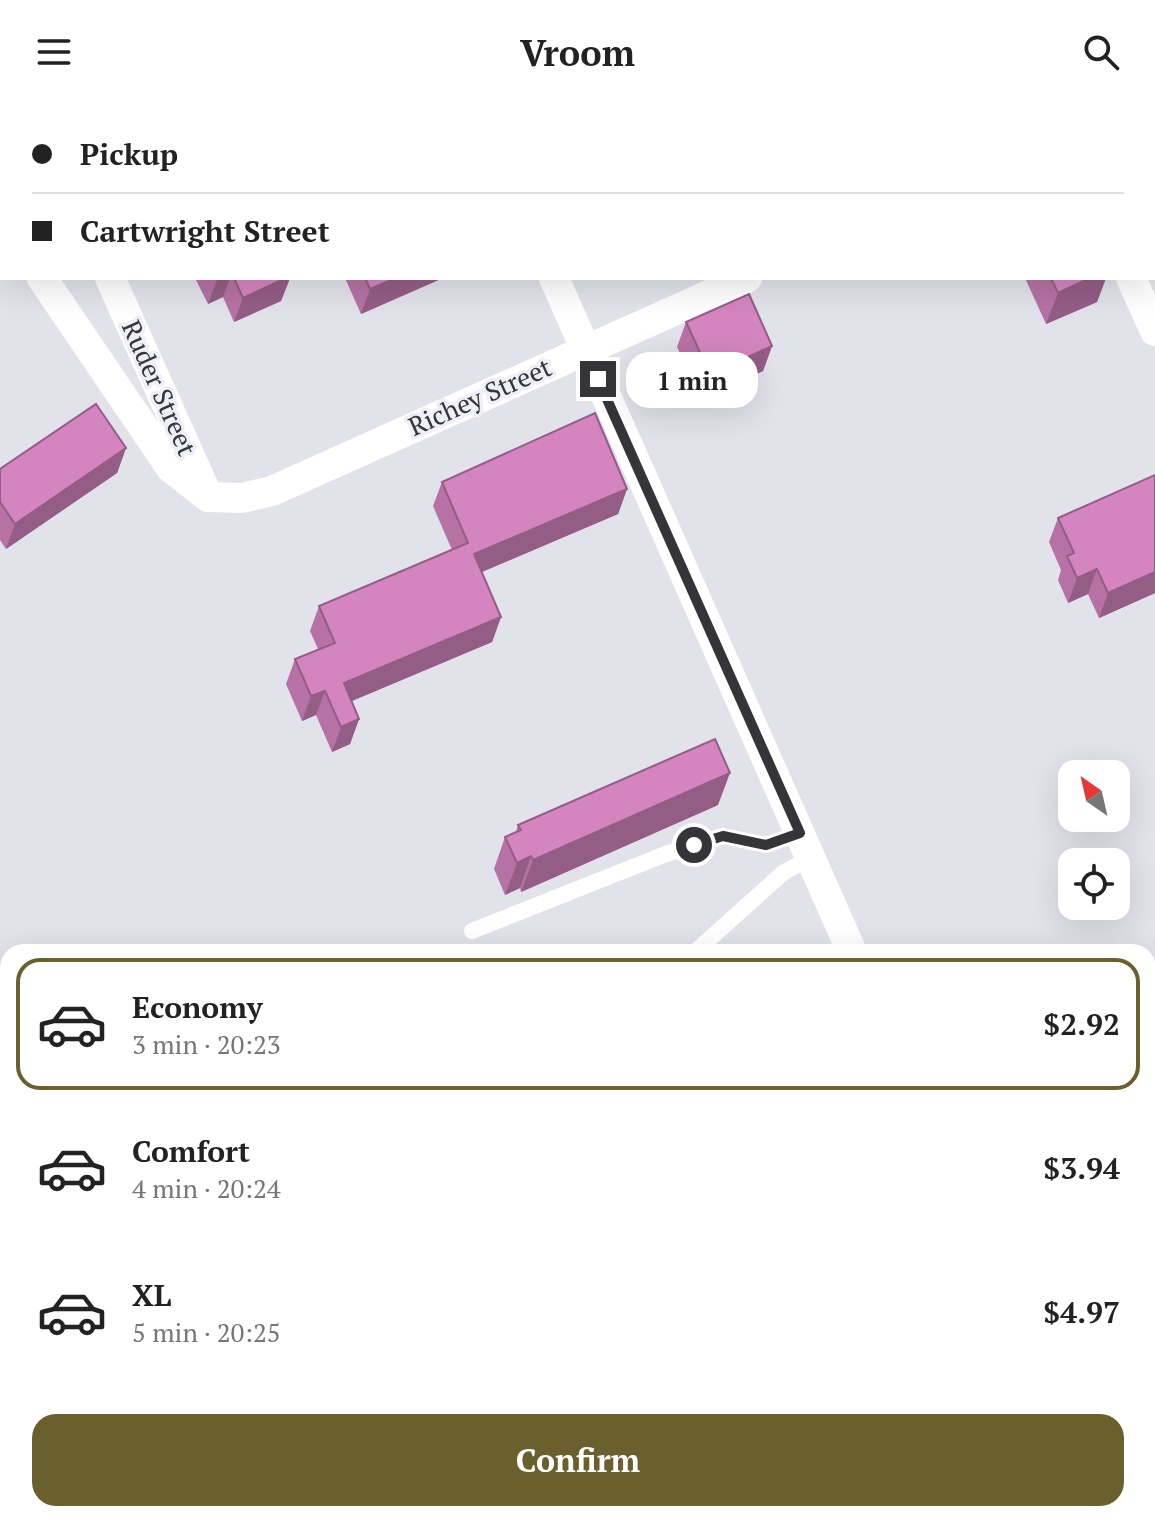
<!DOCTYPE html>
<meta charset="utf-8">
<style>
body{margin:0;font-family:"PT Serif",serif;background:#f2f2f2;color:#222;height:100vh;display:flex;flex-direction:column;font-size:30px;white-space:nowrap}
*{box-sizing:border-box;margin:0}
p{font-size:26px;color:#767676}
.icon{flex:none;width:44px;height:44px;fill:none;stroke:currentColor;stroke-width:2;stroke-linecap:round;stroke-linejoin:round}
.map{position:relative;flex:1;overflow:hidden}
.details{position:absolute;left:0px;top:840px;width:1156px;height:578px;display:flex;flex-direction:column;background:#fff;border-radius:24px 24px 0 0;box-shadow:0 8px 32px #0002}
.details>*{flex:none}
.top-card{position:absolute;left:0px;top:0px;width:1156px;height:176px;box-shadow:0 8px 32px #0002;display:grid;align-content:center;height:176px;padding:0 32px;background:#fff}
.needle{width:52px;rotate:326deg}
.controls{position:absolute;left:1058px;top:656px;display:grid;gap:16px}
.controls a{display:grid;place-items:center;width:72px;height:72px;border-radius:16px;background:#fff;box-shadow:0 8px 32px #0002;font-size:40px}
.end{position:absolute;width:36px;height:36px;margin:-18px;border:10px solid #353539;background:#fff;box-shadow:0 0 0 4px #fff}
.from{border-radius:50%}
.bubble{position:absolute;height:56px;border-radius:24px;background:#fff;box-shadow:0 8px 32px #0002;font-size:26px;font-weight:700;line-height:56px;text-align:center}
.top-card b{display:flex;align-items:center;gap:28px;height:76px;font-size:30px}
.top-card b+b{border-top:2px solid #e0e0e0}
.top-card i{width:20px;height:20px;background:#222}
ul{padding:14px 0 0;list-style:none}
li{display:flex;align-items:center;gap:24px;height:132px;margin:0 16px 12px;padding:0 16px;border:4px solid transparent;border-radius:24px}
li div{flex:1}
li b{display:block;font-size:30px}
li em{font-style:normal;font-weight:700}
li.current{border-color:#69602d}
li>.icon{width:72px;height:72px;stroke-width:1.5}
.cta{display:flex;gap:16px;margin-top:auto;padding:16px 32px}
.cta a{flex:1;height:92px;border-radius:24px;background:#69602d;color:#fff;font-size:32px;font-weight:700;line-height:92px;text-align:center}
header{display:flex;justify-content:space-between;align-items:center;height:104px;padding:0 32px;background:#fff;font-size:36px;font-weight:700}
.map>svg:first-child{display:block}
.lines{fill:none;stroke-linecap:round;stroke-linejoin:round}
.service{stroke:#fff;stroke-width:16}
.minor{stroke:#fff;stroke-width:30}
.wall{fill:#b672a4}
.shaded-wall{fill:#945d86}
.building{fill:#d485bf;stroke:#945d86;stroke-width:2}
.route{stroke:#353539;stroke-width:10}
.labels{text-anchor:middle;stroke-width:7;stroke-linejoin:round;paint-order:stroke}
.street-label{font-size:26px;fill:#353539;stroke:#efeff8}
</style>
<header><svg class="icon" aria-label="menu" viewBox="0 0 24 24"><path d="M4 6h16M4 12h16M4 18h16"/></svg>Vroom<svg class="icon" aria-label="search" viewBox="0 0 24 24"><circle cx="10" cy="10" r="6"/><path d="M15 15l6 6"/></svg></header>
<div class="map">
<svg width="1155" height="1417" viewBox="0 0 1155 1417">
<rect width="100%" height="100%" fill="#e2e2eb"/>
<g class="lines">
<path class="service" d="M 588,0 L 589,2
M 712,2 L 714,0
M 472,827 L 666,750 L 723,732 L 766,741 L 800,729
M 695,848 L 784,768 L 811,754"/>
<path class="minor" d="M 32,0 L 33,2
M 477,0 L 478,2
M 1054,0 L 1055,2
M 1132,2 L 1136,0
M 0,112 L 2,115
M 42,174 L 171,364 L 208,393
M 110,174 L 206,388
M 554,174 L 852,848
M 1131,174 L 1155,227
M 208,393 L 242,394 L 272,387 L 747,174
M 1102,1410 L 1105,1417
M 644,1417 L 648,1410"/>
</g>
<path class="wall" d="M 130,0 L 388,0 L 388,2 L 127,2 Z
M 195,174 L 290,174 L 281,197 L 234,218 L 223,193 L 208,200 Z
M 345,174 L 443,174 L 361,210 Z
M 1025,174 L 1106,174 L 1097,198 L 1046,220 Z
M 686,218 L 772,242 L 763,267 L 701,295 L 677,243 Z
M 126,344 L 117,369 L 6,445 L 0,436 L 0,365 Z
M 1155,371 L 1155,489 L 1099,514 L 1088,490 L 1068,499 L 1058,476 L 1061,466 L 1049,438 L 1058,414 Z
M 442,378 L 627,385 L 618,410 L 482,468 L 501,513 L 492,538 L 352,597 L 359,615 L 350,640 L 332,648 L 316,611 L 302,617 L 286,580 L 295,555 L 318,545 L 310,527 L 319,502 L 452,446 L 433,402 Z
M 718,701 L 521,788 L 520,784 L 505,791 L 494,765 L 505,733 L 516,728 L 518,721 Z
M 520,1410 L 580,1410 L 576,1417 L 531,1417 Z
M 741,1410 L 823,1410 L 820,1417 L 743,1417 Z"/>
<path class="shaded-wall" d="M 347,0 L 388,0 L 388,2 L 342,2 Z
M 972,0 L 994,0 L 993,2 L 967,2 Z
M 220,174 L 230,174 L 223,193 L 208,200 L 217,176 Z
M 286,174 L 290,174 L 281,197 L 234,218 L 243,194 Z
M 396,174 L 443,174 L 361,210 L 370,185 Z
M 1090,174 L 1106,174 L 1097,198 L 1046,220 L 1058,189 Z
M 772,242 L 763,267 L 701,295 L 710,270 Z
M 126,344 L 117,369 L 6,445 L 15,420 Z
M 627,385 L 618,410 L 465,475 L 474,450 Z
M 1097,465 L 1088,490 L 1068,499 L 1077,474 Z
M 1155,468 L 1155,489 L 1099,514 L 1108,489 Z
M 501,513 L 492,538 L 335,604 L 344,579 Z
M 325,587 L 316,611 L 302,617 L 311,592 Z
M 359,615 L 350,640 L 332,648 L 341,623 Z
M 730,669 L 718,701 L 521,788 L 533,756 Z
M 531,752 L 520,784 L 505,791 L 517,759 Z
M 285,1410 L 290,1410 L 286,1417 L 281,1417 Z
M 575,1410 L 580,1410 L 576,1417 L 572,1417 Z
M 803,1410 L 823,1410 L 820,1417 L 787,1417 Z"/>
<path class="building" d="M 130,0 L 271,0 L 267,2 L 127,2 Z
M 286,0 L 347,0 L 342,2 L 287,2 Z
M 844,0 L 972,0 L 967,2 L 845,2 Z
M 234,174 L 286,174 L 243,194 Z
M 365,174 L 396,174 L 370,185 Z
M 1051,174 L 1090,174 L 1058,189 Z
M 749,190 L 772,242 L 710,270 L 686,218 Z
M 96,300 L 126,344 L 15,420 L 0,398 L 0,365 Z
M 595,309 L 627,385 L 474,450 L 501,513 L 344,579 L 359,615 L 341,623 L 325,587 L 311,592 L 295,555 L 335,539 L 319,502 L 468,439 L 442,378 Z
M 1155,371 L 1155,468 L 1108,489 L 1097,465 L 1077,474 L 1067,452 L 1074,449 L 1058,414 Z
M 715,635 L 730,669 L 533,756 L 531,752 L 517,759 L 505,733 L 521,726 L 518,721 Z
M 241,1410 L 285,1410 L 281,1417 L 237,1417 Z
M 759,1410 L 803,1410 L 787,1417 L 762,1417 Z
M 932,1410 L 1066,1410 L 1069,1417 L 916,1417 Z"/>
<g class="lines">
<path class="route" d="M 598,275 L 800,729 L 766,741 L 723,732 L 694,741"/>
</g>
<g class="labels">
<g class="street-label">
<text transform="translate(159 284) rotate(66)" y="9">Ruder Street</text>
<text transform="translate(480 293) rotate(-24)" y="9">Richey Street</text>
</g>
</g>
</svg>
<div class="controls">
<a><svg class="needle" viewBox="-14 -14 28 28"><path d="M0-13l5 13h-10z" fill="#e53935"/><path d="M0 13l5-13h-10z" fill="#767676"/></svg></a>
<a><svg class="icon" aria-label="locate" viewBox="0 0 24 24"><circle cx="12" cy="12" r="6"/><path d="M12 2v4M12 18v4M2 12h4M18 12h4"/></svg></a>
</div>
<i class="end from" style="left:694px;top:741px"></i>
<i class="end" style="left:598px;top:275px"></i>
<div class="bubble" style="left:626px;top:248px;width:132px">1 min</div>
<div class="top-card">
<b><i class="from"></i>Pickup</b>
<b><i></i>Cartwright Street</b>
</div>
<section class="details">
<ul>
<li class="current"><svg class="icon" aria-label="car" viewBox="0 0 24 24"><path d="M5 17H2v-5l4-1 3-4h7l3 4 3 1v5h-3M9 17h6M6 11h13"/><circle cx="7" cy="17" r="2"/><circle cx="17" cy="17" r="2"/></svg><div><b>Economy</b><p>3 min · 20:23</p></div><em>$2.92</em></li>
<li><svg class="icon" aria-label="car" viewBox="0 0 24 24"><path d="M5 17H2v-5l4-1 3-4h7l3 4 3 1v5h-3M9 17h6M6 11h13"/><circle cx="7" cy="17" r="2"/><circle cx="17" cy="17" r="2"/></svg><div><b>Comfort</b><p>4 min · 20:24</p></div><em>$3.94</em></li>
<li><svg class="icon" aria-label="car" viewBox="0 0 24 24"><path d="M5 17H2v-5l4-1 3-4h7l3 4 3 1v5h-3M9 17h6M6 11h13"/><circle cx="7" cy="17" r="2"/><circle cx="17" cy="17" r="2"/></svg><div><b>XL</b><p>5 min · 20:25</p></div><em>$4.97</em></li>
</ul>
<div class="cta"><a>Confirm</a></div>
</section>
</div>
